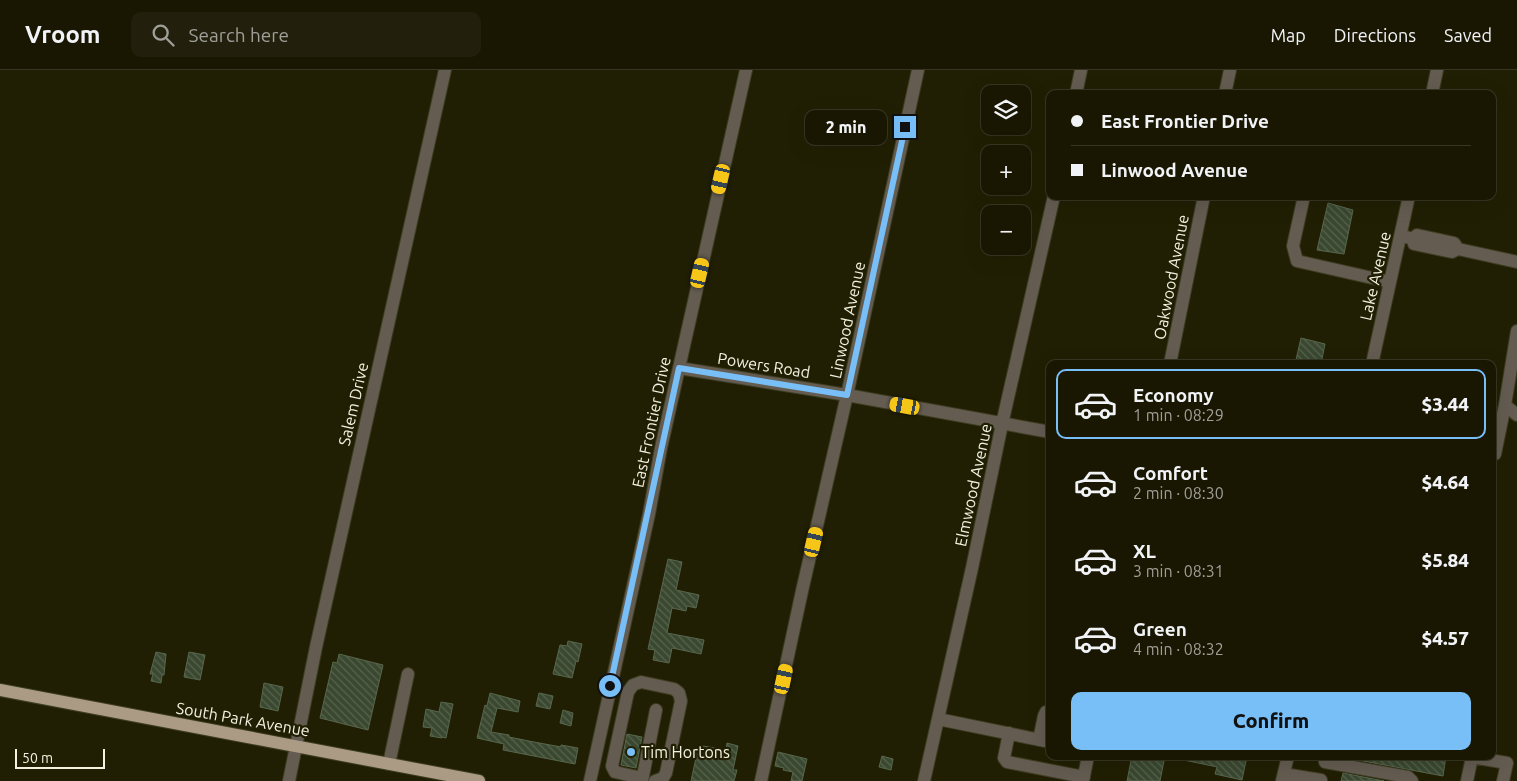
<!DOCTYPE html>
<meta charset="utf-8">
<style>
body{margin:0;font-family:Ubuntu,sans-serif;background:#22200c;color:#f1f3f6;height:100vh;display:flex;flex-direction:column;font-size:19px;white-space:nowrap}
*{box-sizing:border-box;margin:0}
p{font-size:16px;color:#9f9f99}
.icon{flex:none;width:28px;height:28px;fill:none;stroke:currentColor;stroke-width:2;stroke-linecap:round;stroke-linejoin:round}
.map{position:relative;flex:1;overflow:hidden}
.panel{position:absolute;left:1046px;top:290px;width:450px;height:400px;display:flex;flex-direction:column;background:#191702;border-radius:10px;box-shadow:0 5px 20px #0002,0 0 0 1px #373624}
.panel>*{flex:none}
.guide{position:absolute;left:1046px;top:20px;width:450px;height:110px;border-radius:10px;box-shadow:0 5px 20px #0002,0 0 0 1px #373624;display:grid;align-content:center;height:110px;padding:0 25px;background:#191702}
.fabs{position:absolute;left:981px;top:15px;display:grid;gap:10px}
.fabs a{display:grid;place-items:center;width:50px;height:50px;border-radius:10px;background:#191702;box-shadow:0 5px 20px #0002,0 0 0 1px #373624;font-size:25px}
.scale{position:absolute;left:15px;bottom:12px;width:90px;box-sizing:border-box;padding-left:5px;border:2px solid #f2f2e1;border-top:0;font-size:14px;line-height:18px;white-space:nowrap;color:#f2f2e1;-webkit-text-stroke:4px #211f03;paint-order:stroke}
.end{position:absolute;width:22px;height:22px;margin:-11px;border:6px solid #78bff7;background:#111;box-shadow:0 0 0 2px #111}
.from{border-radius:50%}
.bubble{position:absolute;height:35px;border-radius:10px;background:#191702;box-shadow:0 5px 20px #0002,0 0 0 1px #373624;font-size:16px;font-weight:800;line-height:35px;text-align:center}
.car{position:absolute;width:15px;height:30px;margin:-15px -8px;border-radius:6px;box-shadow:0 0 4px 1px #0007;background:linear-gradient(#f5c518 24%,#345 0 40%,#f5c518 0 76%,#345 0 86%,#f5c518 0)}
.guide b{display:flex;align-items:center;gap:18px;height:48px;font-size:19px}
.guide b+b{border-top:1px solid #373624}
.guide i{width:12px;height:12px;background:#f1f3f6}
ul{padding:9px 0 0;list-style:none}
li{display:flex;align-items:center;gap:15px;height:70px;margin:0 10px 8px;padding:0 15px;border:2px solid transparent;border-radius:10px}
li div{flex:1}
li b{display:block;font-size:19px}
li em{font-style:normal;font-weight:800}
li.active{border-color:#78bff7}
li>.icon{width:45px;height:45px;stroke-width:1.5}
.cta{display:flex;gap:10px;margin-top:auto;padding:10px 25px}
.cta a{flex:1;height:58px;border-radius:10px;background:#78bff7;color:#111;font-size:20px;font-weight:800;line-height:58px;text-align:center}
header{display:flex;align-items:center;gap:30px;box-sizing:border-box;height:70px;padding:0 25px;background:#191702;border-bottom:1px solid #373624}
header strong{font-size:24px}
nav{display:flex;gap:28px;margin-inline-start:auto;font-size:18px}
.search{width:350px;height:45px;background:#22200c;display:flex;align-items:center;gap:12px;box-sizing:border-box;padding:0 18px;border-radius:10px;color:#9f9f99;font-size:19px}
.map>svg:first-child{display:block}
.building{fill:url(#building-back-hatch);stroke:#58674d}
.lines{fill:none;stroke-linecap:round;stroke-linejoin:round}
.minor-casing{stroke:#3e3d22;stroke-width:14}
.major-casing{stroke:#3e3d22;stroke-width:14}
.minor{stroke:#645c51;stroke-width:12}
.major{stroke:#ab9b84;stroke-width:12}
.route{stroke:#78bff7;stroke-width:6}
.poi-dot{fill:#78bff7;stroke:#211f03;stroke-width:2}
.labels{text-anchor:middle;stroke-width:4.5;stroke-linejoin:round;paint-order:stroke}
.street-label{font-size:16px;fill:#f2f2e1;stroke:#211f03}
.poi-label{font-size:16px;fill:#f2f2e1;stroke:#211f03;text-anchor:start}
</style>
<header>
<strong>Vroom</strong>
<div class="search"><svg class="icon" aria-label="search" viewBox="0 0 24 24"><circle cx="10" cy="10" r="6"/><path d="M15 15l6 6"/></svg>Search here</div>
<nav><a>Map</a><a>Directions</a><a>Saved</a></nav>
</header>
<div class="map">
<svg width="1517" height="711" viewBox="0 0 1517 711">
<defs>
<pattern id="building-back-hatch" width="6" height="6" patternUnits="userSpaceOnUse" patternTransform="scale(1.25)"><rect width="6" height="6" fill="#3a4830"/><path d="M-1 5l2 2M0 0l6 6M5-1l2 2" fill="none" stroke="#57634e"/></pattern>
</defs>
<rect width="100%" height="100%" fill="#211f03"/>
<path class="building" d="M 1328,133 L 1353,140 L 1344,184 L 1317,180 Z
M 1301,268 L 1325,274 L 1321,294 L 1295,294 Z
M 668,489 L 682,492 L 676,520 L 699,525 L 696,538 L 687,536 L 686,541 L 672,538 L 667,563 L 704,570 L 701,584 L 672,578 L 669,593 L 653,590 L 655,580 L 648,579 Z
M 568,571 L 582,574 L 578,592 L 576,591 L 572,608 L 553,604 L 560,575 L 567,576 Z
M 156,582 L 166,584 L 164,605 L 162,605 L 161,613 L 151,611 L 153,604 L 150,604 Z
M 189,582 L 205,585 L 200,610 L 184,607 Z
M 339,584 L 383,595 L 368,660 L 320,648 L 333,592 L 337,593 Z
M 264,613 L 283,617 L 278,641 L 260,637 Z
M 490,623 L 520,631 L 518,642 L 497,638 L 491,662 L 509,665 L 509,667 L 534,672 L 561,677 L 561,675 L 578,678 L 575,694 L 503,680 L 504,674 L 477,668 L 485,635 L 487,636 Z
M 539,623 L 553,626 L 550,639 L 536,636 Z
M 441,632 L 453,634 L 446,668 L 442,667 L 442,668 L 430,666 L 432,658 L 423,657 L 426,639 L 439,642 Z
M 563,640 L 573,643 L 571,656 L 560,653 Z
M 627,664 L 642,667 L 636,698 L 621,695 Z
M 727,673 L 738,676 L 733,700 L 737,700 L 734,711 L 691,711 L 697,683 L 702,684 L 703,676 L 726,680 Z
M 778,682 L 807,689 L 802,711 L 791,711 L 793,702 L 783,700 L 784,698 L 775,696 Z
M 882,686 L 893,689 L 891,700 L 879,697 Z
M 1132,686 L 1165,686 L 1160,711 L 1127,711 Z
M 1185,686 L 1247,686 L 1242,710 L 1215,704 L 1217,697 L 1184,690 Z
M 1348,686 L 1446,686 L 1443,706 L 1347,688 Z
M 1343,703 L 1384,711 L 1341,711 Z"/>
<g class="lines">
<defs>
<path id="minor" d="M 1076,24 L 1081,0
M 1225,24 L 1230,0
M 1432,24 L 1437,0
M 1304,126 L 1293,176 L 1297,191 L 1390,212
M 1406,167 L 1413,169 L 1417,165 L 1454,173 L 1458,179
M 1413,169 L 1414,174 L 1452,182 L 1458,179 L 1517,192
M 1517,261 L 1505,335 L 1517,345
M 1170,294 L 1204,126
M 1372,294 L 1409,126
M 679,298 L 847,325 L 1050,362
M 1492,383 L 1495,384 L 1505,335
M 938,649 L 1050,672
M 1009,663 L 1004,688 L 1007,692 L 1084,707
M 1039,670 L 1044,646 L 1046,642 L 1050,642
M 1325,692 L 1408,707 L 1412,711
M 389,694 L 408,604
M 1284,704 L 1321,710
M 642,708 L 615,702 L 612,696 L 628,622 L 633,615 L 641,612 L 674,619 L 679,623 L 681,631 L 666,703 L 663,708 L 655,711
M 289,711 L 316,577 L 445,0
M 590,711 L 649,444 L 661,378 L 746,0
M 642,711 L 656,640
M 761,711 L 802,521 L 847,325 L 918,0
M 924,711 L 972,498 L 1002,354 L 1054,126
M 1083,711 L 1088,686
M 1282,711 L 1288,686
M 1467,711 L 1472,687 L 1507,693 L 1503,711"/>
<path id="major" d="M 0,620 L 479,711"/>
</defs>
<use href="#minor" class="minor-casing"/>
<use href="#major" class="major-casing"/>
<use href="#minor" class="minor"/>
<use href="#major" class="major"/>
</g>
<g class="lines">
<path class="route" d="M 610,616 L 679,298 L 847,325 L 905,57"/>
</g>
<circle class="poi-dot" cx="631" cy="682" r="5"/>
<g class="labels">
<g class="street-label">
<text transform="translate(1375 206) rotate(-77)" y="6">Lake Avenue</text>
<text transform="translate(1171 207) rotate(-79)" y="6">Oakwood Avenue</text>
<text transform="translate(847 250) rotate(-78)" y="6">Linwood Avenue</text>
<text transform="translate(764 295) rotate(9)" y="6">Powers Road</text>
<text transform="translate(353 334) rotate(-77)" y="6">Salem Drive</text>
<text transform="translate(651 352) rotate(-78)" y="6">East Frontier Drive</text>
<text transform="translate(973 415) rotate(-78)" y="6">Elmwood Avenue</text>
<text transform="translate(243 649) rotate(10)" y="6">South Park Avenue</text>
</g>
<g class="poi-label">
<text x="641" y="688">Tim Hortons</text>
</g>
</g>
</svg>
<div class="fabs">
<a><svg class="icon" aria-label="layers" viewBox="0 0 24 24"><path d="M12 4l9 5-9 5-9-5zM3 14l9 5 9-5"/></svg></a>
<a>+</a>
<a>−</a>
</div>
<div class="scale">50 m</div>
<i class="end from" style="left:610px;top:616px"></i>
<i class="end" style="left:905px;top:57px"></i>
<div class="bubble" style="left:805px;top:40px;width:82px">2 min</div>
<i class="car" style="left:721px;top:109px;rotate:193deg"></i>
<i class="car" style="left:700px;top:203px;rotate:13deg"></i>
<i class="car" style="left:905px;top:336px;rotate:280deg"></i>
<i class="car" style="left:814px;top:472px;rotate:13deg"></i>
<i class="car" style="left:784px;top:609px;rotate:12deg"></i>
<div class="guide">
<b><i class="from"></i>East Frontier Drive</b>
<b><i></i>Linwood Avenue</b>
</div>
<section class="panel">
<ul>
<li class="active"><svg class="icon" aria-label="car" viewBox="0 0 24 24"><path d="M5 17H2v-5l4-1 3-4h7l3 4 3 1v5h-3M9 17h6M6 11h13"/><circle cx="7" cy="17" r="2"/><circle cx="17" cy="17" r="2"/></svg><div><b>Economy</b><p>1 min · 08:29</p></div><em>$3.44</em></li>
<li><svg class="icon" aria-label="car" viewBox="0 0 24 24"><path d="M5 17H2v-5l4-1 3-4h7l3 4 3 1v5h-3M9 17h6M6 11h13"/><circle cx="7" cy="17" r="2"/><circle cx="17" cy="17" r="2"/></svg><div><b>Comfort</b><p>2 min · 08:30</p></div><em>$4.64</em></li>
<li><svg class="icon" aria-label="car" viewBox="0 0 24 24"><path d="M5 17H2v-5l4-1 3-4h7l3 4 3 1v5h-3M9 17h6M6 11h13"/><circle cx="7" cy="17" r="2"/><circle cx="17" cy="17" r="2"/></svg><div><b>XL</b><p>3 min · 08:31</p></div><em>$5.84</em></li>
<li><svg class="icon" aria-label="car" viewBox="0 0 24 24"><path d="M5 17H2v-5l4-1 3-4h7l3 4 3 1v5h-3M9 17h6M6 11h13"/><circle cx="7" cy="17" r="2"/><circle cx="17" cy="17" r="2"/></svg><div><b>Green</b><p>4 min · 08:32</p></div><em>$4.57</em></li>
</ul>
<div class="cta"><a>Confirm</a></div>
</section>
</div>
